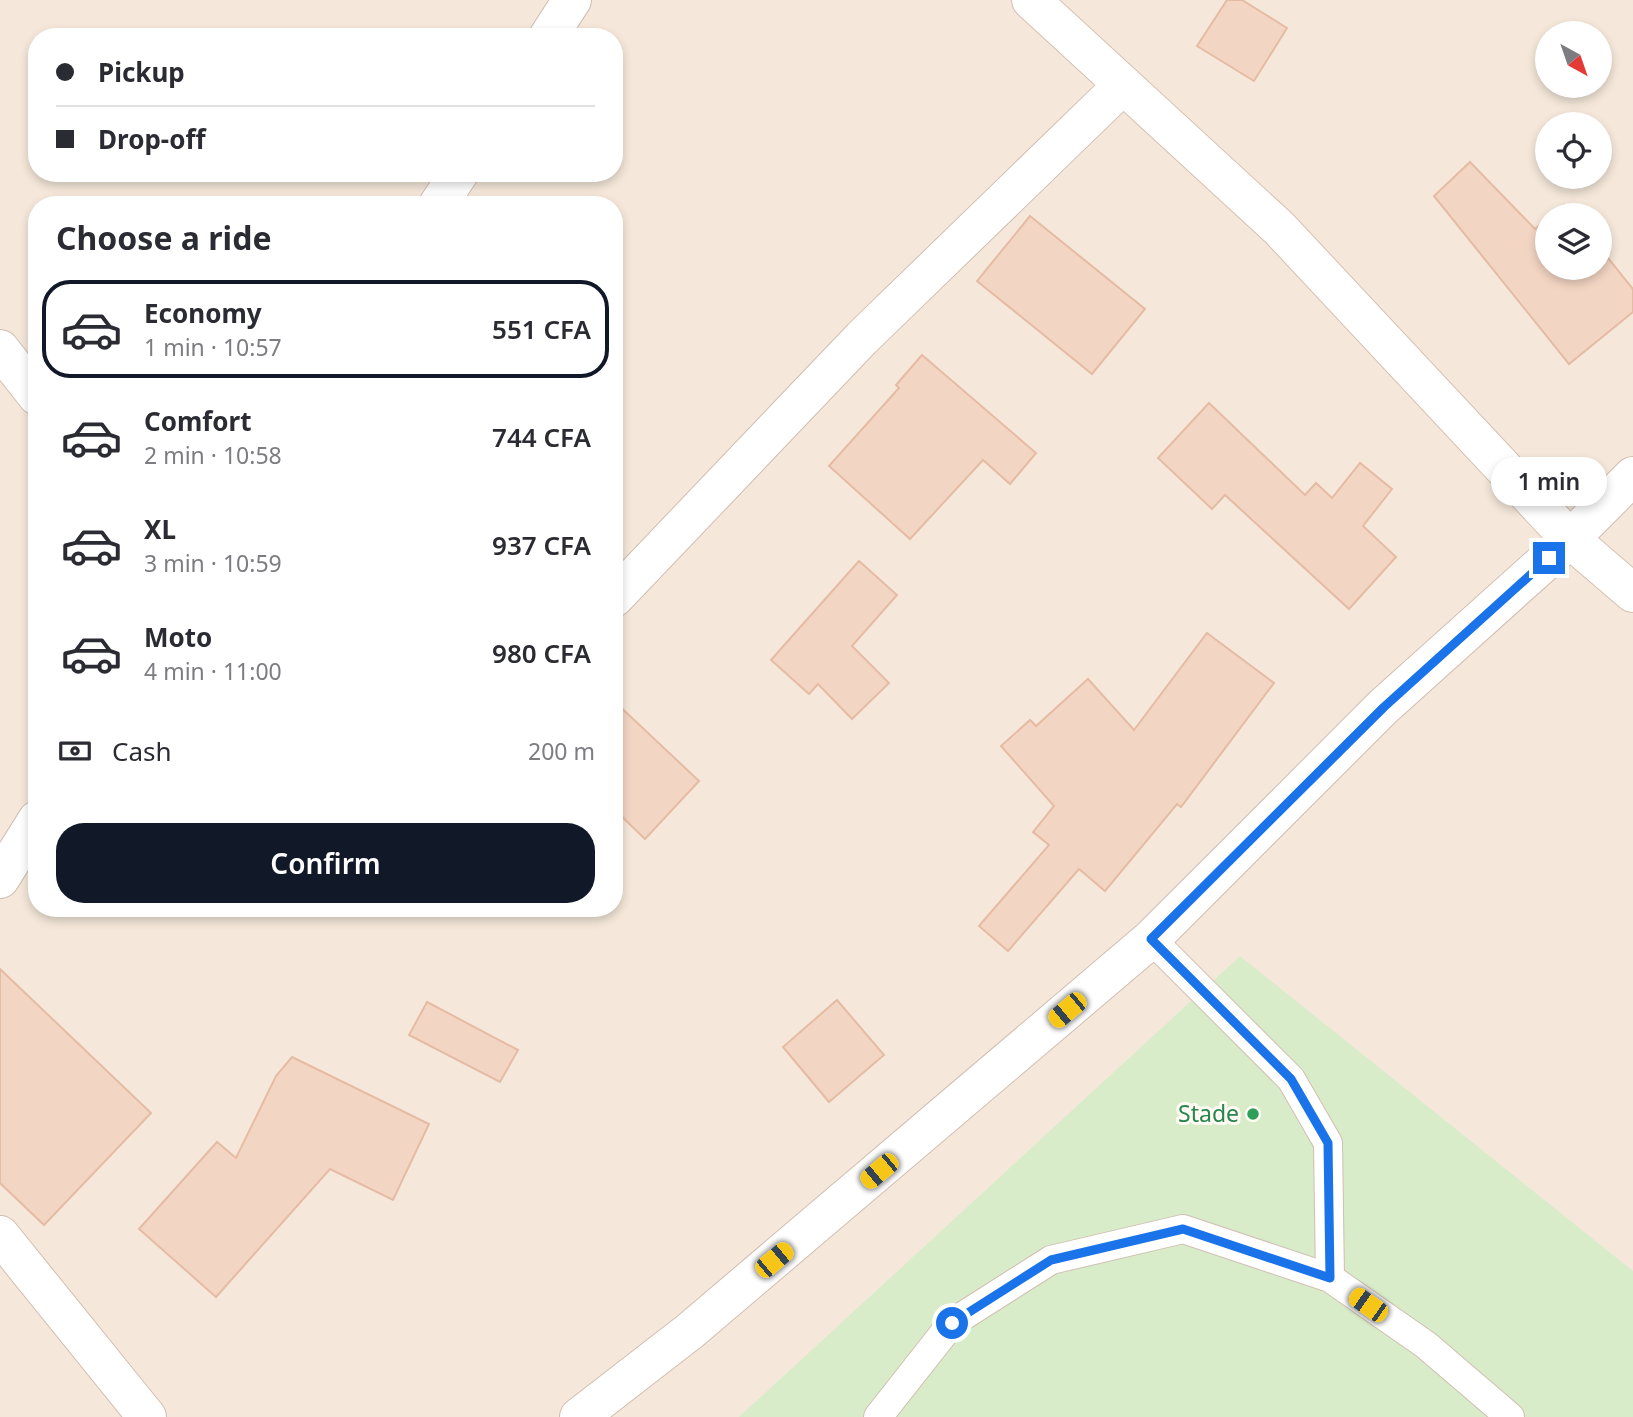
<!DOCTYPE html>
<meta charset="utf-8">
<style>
body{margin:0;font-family:"Noto Sans",sans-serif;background:#f7f7f7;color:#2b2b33;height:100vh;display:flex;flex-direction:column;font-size:26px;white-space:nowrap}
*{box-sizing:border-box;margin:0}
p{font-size:23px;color:#7c7c81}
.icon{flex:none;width:38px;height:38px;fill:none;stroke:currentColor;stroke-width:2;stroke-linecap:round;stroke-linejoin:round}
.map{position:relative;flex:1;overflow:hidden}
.sheet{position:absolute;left:28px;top:196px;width:595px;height:721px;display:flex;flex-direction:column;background:#fff;border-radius:28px;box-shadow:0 4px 10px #0003}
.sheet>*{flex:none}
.top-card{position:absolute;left:28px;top:28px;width:595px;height:154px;border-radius:28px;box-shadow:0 4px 10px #0003;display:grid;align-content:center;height:154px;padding:0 28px;background:#fff}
.needle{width:46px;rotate:140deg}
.fabs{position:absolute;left:1535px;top:21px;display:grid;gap:14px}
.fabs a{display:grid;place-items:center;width:77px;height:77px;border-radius:50%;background:#fff;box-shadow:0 4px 10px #0003;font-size:35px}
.end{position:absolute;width:32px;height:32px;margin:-16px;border:9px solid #1a73e8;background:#fff;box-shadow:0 0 0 4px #fff}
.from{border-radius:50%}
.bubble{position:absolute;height:49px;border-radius:24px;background:#fff;box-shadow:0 4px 10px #0003;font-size:23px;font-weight:600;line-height:49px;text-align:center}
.car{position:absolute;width:21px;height:42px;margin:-21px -10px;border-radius:9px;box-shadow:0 0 5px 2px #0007;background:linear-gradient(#f5c518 24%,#345 0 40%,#f5c518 0 76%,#345 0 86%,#f5c518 0)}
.top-card b{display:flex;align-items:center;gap:24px;height:66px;font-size:26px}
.top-card b+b{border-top:2px solid #e1e1e2}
.top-card i{width:18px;height:18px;background:#2b2b33}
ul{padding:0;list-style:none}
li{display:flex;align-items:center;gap:21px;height:98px;margin:0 14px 10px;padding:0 14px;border:4px solid transparent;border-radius:28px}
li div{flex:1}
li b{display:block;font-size:26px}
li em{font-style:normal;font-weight:600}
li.active{border-color:#111827}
li>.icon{width:63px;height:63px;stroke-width:1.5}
h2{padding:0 28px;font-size:32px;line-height:84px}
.pay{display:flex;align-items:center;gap:18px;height:77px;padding:0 28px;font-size:26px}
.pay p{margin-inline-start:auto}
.action{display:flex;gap:14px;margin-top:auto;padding:14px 28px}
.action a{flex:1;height:80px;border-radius:28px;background:#111827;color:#fff;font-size:28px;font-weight:600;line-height:80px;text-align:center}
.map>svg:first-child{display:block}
.residential{fill:#f5e8da;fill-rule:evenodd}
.green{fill:#d8ecc9}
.building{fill:#f3d5c3;stroke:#e6bba3;stroke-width:2}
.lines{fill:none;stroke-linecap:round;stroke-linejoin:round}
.service-casing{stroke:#d1beb0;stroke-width:30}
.minor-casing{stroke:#d1beb0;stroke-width:40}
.secondary-casing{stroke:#d6c0b0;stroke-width:40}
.service{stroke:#fff;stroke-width:28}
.minor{stroke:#fff;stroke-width:38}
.secondary{stroke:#fff;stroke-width:38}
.route{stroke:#1a73e8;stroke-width:9}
.leisure-dot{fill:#2e9e5b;stroke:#fffaf3;stroke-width:2.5}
.labels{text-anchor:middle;stroke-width:6;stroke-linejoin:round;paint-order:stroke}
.leisure-label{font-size:23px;fill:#27864d;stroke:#fffaf3;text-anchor:end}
</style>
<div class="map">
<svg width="1633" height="1417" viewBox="0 0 1633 1417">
<rect width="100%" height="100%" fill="#fdf6ec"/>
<path class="residential" d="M 0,0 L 1633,0 L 1633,1417 L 0,1417 ZM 1547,33 L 1600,33 L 1600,86 L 1547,86 ZM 37,37 L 614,37 L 614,173 L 37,173 ZM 1547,124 L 1600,124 L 1600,177 L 1547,177 ZM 37,205 L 614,205 L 614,908 L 37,908 ZM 1547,215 L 1600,215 L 1600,268 L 1547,268 Z"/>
<path class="green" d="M 1240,956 L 1633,1271 L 1633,1417 L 739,1417 Z"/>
<path class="building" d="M 1227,0 L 1242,0 L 1287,28 L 1254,81 L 1197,46 Z
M 1470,162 L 1535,229 L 1547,219 L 1547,268 L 1600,268 L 1600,248 L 1633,289 L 1633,312 L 1569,364 L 1434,196 Z
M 1564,205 L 1573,215 L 1552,215 Z
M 1030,216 L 1145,309 L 1092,374 L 977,281 Z
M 922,355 L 1036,453 L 1010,484 L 983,460 L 910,539 L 829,466 L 899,388 L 896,385 Z
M 1209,403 L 1305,495 L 1316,483 L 1332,498 L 1360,463 L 1392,489 L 1363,526 L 1396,557 L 1349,609 L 1225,495 L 1212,509 L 1158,458 Z
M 859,561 L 897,595 L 852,646 L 889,683 L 852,719 L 818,684 L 809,694 L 771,660 Z
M 1207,633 L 1274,683 L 1181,807 L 1177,804 L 1105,891 L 1079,869 L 1008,951 L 979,926 L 1049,845 L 1033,832 L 1054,806 L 1001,746 L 1030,720 L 1036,726 L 1088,679 L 1134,730 Z
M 614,701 L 699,781 L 645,839 L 614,809 Z
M 0,969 L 151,1113 L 44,1225 L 0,1183 Z
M 837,1000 L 884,1055 L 829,1102 L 783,1047 Z
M 427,1002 L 518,1050 L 500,1082 L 409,1035 Z
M 292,1057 L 429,1124 L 393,1200 L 330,1169 L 216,1297 L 139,1229 L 217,1142 L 236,1158 L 276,1076 Z"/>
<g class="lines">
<defs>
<path id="service" d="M 1151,939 L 1291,1079 L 1328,1143 L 1330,1278
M 878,1417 L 952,1323 L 1051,1260 L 1183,1229 L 1330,1278 L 1426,1345 L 1510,1417"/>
<path id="minor" d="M 548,37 L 572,0
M 438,205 L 459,173
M 0,349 L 37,396
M 614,598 L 862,338 L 1123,85
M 0,879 L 37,820
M 0,1235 L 147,1417
M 579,1417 L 690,1331 L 1151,939 L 1383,707 L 1570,539 L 1633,476"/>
<path id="secondary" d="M 1031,0 L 1279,228 L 1570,539 L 1633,593"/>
</defs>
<use href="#service" class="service-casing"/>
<use href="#minor" class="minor-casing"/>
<use href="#secondary" class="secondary-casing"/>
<use href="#service" class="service"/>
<use href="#minor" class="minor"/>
<use href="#secondary" class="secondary"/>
</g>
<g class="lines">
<path class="route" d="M 952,1323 L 1051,1260 L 1183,1229 L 1330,1278 L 1328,1143 L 1291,1079 L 1151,939 L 1384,707 L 1549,558"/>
</g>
<circle class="leisure-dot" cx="1253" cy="1114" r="7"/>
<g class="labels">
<g class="leisure-label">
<text x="1239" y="1122">Stade</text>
</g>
</g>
</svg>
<div class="fabs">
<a><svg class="needle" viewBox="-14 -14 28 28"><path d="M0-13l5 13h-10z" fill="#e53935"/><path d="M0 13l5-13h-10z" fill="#7c7c81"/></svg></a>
<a><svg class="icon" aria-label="locate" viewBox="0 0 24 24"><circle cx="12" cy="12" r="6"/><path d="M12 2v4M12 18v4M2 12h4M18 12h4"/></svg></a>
<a><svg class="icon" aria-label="layers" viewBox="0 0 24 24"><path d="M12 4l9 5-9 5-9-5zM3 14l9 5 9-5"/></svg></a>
</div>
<i class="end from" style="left:952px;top:1323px"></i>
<i class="end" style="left:1549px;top:558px"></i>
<div class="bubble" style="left:1491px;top:457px;width:116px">1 min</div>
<i class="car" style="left:1067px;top:1010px;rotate:230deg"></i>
<i class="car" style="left:879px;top:1171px;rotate:230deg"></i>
<i class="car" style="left:774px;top:1260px;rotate:50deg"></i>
<i class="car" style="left:1368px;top:1305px;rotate:305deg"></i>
<div class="top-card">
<b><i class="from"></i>Pickup</b>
<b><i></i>Drop-off</b>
</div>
<section class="sheet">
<h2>Choose a ride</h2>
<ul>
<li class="active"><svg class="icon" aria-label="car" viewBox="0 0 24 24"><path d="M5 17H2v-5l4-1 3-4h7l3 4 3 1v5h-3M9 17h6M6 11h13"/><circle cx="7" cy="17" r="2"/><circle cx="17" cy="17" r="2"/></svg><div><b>Economy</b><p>1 min · 10:57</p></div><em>551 CFA</em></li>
<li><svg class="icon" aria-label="car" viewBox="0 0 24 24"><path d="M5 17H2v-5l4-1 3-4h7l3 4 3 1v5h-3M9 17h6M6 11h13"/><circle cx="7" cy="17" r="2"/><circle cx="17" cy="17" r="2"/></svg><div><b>Comfort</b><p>2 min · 10:58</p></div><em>744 CFA</em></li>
<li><svg class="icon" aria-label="car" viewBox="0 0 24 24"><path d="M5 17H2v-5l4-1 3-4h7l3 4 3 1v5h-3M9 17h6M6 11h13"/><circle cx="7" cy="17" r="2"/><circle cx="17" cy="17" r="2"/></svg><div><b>XL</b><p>3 min · 10:59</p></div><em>937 CFA</em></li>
<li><svg class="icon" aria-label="car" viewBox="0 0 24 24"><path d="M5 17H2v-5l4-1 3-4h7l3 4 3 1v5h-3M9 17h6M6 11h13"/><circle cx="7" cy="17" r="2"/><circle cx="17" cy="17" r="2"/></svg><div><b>Moto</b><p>4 min · 11:00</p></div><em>980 CFA</em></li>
</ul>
<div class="pay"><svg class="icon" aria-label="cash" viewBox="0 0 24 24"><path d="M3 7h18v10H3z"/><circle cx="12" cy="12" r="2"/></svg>Cash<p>200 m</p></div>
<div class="action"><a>Confirm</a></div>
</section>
</div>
